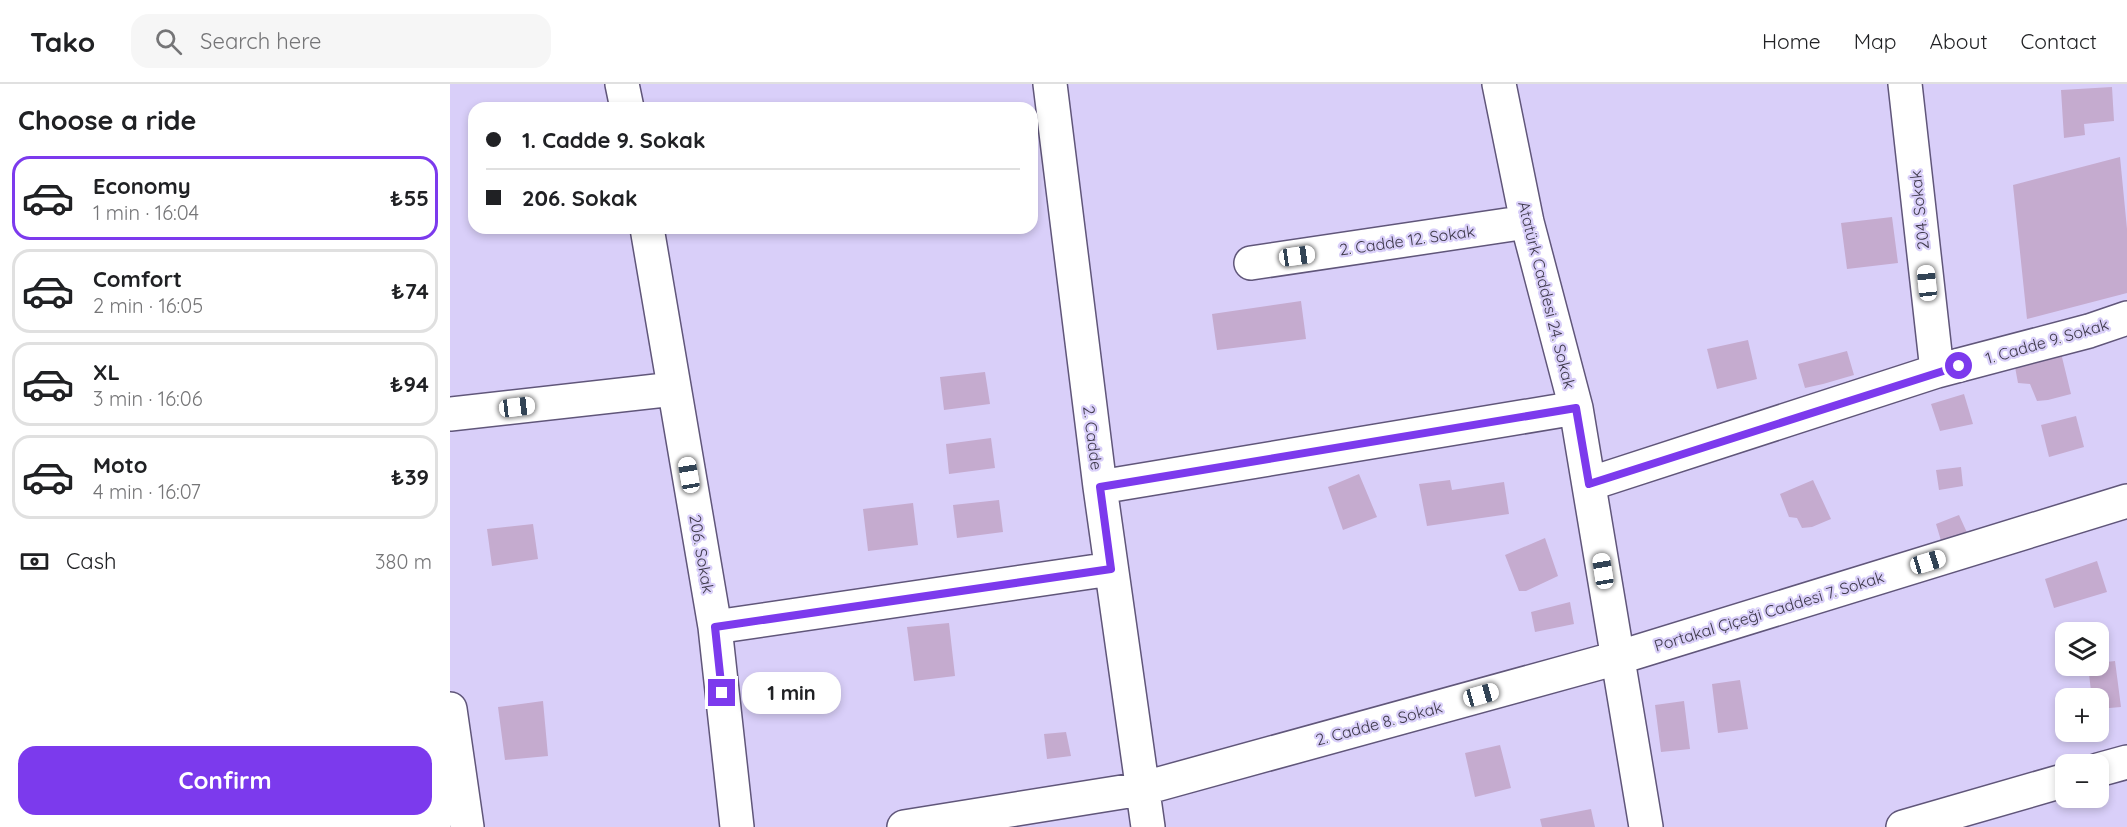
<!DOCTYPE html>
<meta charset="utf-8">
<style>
body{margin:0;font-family:Quicksand,sans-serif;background:#f6f6f6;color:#202124;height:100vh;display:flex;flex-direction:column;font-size:22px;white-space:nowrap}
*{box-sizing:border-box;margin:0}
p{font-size:20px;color:#757577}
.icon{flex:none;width:33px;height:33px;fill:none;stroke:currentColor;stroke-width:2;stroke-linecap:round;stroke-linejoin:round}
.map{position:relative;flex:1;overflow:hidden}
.sheet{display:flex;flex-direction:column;background:#fff;width:450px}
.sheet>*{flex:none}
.top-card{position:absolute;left:18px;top:18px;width:570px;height:132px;border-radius:18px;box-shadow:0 3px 9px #0003;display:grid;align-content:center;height:132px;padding:0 18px;background:#fff}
.tools{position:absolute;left:1605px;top:538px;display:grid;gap:12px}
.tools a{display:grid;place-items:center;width:54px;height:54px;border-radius:12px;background:#fff;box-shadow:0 3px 9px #0003;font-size:30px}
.end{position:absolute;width:27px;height:27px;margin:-14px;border:8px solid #7c3aed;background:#fff;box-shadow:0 0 0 3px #fff}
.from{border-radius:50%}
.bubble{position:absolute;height:42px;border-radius:18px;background:#fff;box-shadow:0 3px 9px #0003;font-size:20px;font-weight:800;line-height:42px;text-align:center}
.car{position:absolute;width:18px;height:36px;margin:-18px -9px;border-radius:8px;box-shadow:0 0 4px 2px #0007;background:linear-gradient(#fff 24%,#345 0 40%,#fff 0 76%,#345 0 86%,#fff 0)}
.top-card b{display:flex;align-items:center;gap:21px;height:57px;font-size:22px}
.top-card b+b{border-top:2px solid #e0e0e0}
.top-card i{width:15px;height:15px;background:#202124}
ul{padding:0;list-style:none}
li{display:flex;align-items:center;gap:18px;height:84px;margin:0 12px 9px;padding:0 6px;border:3px solid #e0e0e0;border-radius:18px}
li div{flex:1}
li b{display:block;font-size:22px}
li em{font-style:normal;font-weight:800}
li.on{border-color:#7c3aed}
li>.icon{width:54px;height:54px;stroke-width:1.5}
h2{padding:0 18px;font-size:27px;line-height:72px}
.pay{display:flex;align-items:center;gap:15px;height:66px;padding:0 18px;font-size:22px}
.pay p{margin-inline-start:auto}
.cta{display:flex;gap:12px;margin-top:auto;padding:12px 18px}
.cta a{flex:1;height:69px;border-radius:18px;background:#7c3aed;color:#fff;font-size:24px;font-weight:800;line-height:69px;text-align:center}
header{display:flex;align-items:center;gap:36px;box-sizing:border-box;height:84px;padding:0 30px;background:#fff;border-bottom:2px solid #e0e0e0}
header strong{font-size:28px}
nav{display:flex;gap:33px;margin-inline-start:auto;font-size:21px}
.search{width:420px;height:54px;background:#f6f6f6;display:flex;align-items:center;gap:15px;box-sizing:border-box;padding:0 21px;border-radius:18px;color:#757577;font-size:22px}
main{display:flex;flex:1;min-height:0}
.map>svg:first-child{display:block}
.building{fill:#c5abcf}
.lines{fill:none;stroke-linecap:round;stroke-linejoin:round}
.minor-casing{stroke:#60567a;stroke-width:36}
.minor{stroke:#fff;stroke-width:33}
.route{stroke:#7c3aed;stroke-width:8}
.labels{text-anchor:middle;stroke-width:4.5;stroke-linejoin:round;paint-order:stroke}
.street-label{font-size:16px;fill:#3d3849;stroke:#d9cff9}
</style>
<header>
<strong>Tako</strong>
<div class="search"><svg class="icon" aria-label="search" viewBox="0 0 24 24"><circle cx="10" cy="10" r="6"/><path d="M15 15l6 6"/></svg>Search here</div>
<nav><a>Home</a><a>Map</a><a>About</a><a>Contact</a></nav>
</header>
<main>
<section class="sheet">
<h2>Choose a ride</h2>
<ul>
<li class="on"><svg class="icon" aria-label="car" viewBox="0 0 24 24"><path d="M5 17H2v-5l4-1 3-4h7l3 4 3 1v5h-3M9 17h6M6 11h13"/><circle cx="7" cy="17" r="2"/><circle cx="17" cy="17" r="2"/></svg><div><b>Economy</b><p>1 min · 16:04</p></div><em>₺55</em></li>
<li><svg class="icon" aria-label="car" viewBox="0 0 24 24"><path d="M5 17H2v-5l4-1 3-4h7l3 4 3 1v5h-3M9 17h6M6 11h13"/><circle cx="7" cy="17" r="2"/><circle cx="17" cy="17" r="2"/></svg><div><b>Comfort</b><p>2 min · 16:05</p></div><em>₺74</em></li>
<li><svg class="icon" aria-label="car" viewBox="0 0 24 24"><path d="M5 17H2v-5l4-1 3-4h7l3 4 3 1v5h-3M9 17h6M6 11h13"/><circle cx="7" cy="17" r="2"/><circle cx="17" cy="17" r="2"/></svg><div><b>XL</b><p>3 min · 16:06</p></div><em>₺94</em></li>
<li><svg class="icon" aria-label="car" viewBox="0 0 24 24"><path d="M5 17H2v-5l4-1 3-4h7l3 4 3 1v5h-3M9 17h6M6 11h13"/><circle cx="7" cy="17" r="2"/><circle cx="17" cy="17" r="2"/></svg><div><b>Moto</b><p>4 min · 16:07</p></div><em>₺39</em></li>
</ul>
<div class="pay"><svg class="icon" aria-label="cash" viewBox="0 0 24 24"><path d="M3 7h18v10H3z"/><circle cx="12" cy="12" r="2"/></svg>Cash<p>380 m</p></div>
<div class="cta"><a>Confirm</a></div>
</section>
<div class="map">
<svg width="1677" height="743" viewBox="0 0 1677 743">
<rect width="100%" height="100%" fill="#d9cff9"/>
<path class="building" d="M 1662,3 L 1664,37 L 1634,40 L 1635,51 L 1614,54 L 1611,6 Z
M 1670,73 L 1677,145 L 1677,209 L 1577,235 L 1563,101 Z
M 1442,133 L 1448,179 L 1397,185 L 1391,139 Z
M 851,217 L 856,255 L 767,266 L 762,230 Z
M 1298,256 L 1307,295 L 1267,305 L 1257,265 Z
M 1397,267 L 1404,291 L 1373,300 L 1355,304 L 1348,280 Z
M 1611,269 L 1621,310 L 1598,316 L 1587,317 L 1580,300 L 1568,299 L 1565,283 Z
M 535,288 L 540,320 L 494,326 L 490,293 Z
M 1514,310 L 1523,340 L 1490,347 L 1481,320 Z
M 1626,332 L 1634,363 L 1599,373 L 1591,341 Z
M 541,354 L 545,384 L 499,390 L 496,360 Z
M 1511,383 L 1513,402 L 1489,406 L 1486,386 Z
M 909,390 L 927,433 L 893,446 L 878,403 Z
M 1000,396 L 1002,406 L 1054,398 L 1059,430 L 977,442 L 969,400 Z
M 1363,396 L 1381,435 L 1362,443 L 1352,444 L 1347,434 L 1339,433 L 1330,410 Z
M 549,416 L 553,448 L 507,454 L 503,421 Z
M 463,419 L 468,461 L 418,467 L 413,425 Z
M 1509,431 L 1519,453 L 1492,460 L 1486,440 Z
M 83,440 L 88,475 L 42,482 L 37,445 Z
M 1095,454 L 1108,492 L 1076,507 L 1069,507 L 1055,471 Z
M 1647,477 L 1657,508 L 1604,524 L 1595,495 Z
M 1120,518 L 1124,540 L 1085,548 L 1081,528 Z
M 499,539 L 505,592 L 464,597 L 457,543 Z
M 1665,577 L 1671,623 L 1648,625 L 1648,615 L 1642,615 L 1638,582 L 1648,582 L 1648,579 Z
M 1290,596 L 1298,645 L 1268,649 L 1262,600 Z
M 93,617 L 98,672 L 55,676 L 48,623 Z
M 1234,617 L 1240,665 L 1211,668 L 1205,621 Z
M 616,648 L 621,672 L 597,675 L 594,650 Z
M 1050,661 L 1061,704 L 1025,713 L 1015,669 Z
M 1141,725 L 1145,743 L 1092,743 L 1090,735 Z"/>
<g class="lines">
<defs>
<path id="minor" d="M 172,0 L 177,24
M 600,0 L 650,403 L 698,743
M 1049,0 L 1077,138 L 1126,324 L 1196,743
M 1455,0 L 1487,287
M 197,144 L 265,543 L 287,743
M 801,179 L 1077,138
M 0,330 L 224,305
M 1139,400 L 1487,287 L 1639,247 L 1677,234
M 650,403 L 1126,324
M 265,543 L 661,485
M 0,625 L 17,743
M 1648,686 L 1677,678
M 454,743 L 691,705 L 1167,574 L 1677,417
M 1453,743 L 1616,696"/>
</defs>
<use href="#minor" class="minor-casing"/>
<use href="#minor" class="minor"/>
</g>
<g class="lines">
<path class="route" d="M 272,609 L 265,543 L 661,485 L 650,403 L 1126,324 L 1139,400 L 1509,282"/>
</g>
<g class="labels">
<g class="street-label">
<text transform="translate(1469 126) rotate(-96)" y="6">204. Sokak</text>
<text transform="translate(957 156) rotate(-8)" y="6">2. Cadde 12. Sokak</text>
<text transform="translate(1097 211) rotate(76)" y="6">Atatürk Caddesi 24. Sokak</text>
<text transform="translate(1597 257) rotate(-16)" y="6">1. Cadde 9. Sokak</text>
<text transform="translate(643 354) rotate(83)" y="6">2. Cadde</text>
<text transform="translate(252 470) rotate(80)" y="6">206. Sokak</text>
<text transform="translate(1319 527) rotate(-17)" y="6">Portakal Çiçeği Caddesi 7. Sokak</text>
<text transform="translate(929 639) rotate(-15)" y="6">2. Cadde 8. Sokak</text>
</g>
</g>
</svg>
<div class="tools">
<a><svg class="icon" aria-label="layers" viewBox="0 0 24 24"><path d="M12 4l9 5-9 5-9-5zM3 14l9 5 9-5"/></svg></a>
<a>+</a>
<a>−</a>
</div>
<i class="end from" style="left:1509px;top:282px"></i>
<i class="end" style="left:272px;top:609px"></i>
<div class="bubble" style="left:292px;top:588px;width:99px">1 min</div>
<i class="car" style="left:847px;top:172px;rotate:82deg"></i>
<i class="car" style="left:1477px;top:199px;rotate:354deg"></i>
<i class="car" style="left:67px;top:323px;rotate:83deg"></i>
<i class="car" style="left:239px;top:391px;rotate:350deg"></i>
<i class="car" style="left:1478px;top:478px;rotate:73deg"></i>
<i class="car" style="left:1153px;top:487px;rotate:351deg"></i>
<i class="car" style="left:1031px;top:611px;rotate:74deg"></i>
<div class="top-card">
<b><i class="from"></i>1. Cadde 9. Sokak</b>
<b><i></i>206. Sokak</b>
</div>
</div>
</main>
